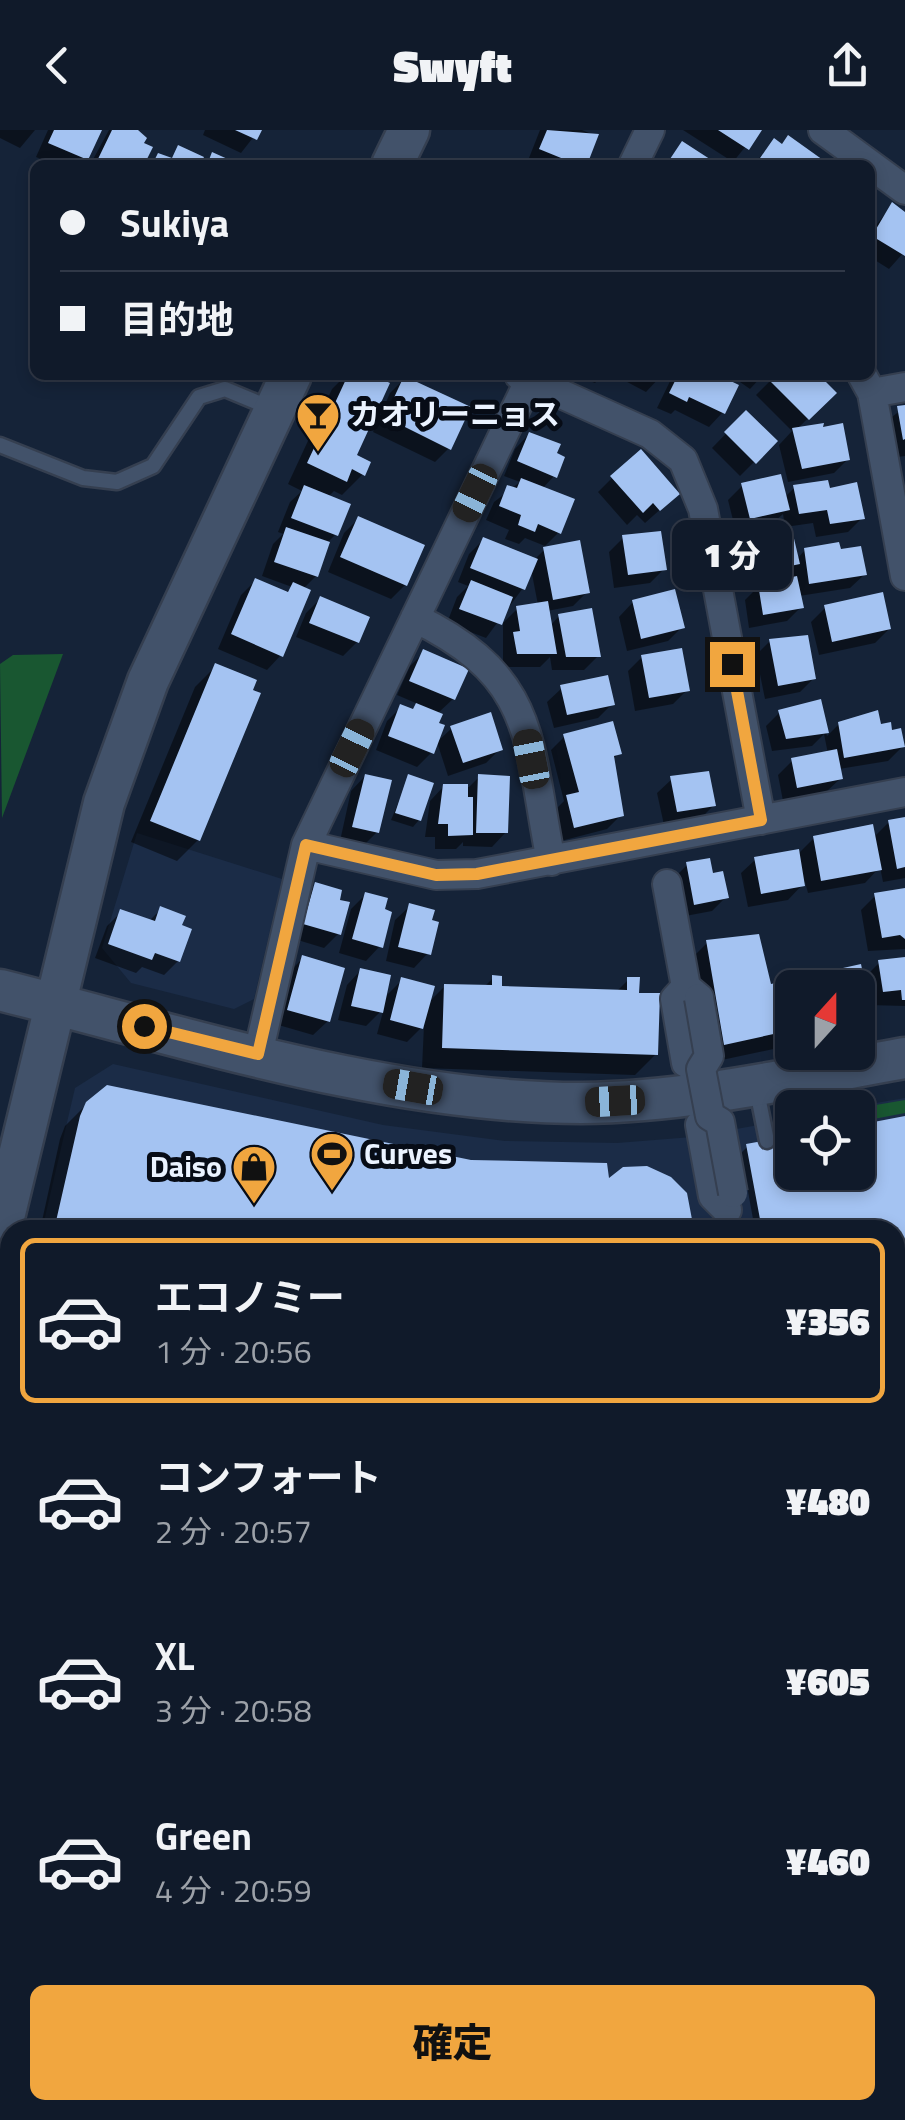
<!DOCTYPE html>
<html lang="ja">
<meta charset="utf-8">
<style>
body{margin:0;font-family:"Titillium Web","Noto Sans JP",sans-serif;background:#1e2736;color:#f1f3f6;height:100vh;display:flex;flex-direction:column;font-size:38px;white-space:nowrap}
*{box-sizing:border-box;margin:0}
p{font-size:32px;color:#9ca1a8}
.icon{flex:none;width:55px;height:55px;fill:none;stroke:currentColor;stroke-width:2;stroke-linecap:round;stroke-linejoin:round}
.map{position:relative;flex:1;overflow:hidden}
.side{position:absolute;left:0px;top:1090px;width:905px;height:900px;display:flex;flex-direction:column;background:#101a2a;border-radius:30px 30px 0 0;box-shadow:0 5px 15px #0003,0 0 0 2px #303847}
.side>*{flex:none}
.banner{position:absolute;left:30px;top:30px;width:845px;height:220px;border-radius:15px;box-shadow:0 5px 15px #0003,0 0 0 2px #303847;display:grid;align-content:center;height:220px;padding:0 30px;background:#101a2a}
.needle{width:65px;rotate:21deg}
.tools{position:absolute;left:775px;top:840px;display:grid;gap:20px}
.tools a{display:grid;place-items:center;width:100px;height:100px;border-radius:15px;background:#101a2a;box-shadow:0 5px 15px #0003,0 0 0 2px #303847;font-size:50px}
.end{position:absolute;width:45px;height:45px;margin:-22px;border:12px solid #f1a63f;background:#111;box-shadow:0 0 0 5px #111}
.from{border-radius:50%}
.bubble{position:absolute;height:70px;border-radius:15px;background:#101a2a;box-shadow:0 5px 15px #0003,0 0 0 2px #303847;font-size:32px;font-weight:800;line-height:70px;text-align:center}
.car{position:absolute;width:30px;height:60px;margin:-30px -15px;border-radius:12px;box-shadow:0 0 8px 2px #0007;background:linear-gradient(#222 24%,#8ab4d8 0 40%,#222 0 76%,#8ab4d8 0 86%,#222 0)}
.banner b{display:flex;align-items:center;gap:35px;height:95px;font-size:38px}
.banner b+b{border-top:2px solid #303847}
.banner i{width:25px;height:25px;background:#f1f3f6}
ul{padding:18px 0 0;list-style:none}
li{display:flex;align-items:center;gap:30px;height:165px;margin:0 20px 15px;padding:0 10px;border:5px solid transparent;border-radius:15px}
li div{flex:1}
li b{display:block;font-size:38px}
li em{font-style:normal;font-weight:800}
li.active{border-color:#f1a63f}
li>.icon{width:90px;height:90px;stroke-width:1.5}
.button{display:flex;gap:20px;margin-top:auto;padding:20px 30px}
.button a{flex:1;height:115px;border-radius:15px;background:#f1a63f;color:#111;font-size:40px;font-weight:800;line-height:115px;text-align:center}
header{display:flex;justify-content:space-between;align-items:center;height:130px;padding:0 30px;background:#101a2a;font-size:45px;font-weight:800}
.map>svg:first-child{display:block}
.built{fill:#1b2c47}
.green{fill:#195731}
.shadow{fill:#0007;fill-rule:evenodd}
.building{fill:#a4c3f2}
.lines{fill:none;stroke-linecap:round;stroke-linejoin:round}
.lane-casing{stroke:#353f50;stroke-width:19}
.street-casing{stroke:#353f50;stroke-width:32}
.secondary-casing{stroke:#353f50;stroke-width:45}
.lane{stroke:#42526a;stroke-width:14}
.street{stroke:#42526a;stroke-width:28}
.secondary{stroke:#42526a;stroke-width:40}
.street-bridge-casing{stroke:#353f50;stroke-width:32;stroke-linecap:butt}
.street-bridge{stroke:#42526a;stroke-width:28}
.route{stroke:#f1a63f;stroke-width:12}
.labels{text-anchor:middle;stroke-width:10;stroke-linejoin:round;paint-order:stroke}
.poi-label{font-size:30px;font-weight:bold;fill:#ebf3ff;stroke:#070c16;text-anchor:start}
</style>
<header><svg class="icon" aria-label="back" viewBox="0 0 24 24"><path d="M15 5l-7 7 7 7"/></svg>Swyft<svg class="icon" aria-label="share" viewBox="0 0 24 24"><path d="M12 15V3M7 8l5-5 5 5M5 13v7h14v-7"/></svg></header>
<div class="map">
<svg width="905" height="1990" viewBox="0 0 905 1990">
<rect width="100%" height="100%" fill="#152338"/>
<path class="built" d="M 137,703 L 282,749 L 254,869 L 234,879 L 131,853 L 102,818 Z
M 113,934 L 383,995 L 505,1011 L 617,1013 L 692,1007 L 792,989 L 792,1042 L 858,1042 L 858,978 L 853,977 L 905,968 L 905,1161 L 895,1163 L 895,1100 L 42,1100 L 75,958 Z"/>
<path class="green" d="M 63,524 L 2,688 L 0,534 L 13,525 Z
M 905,970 L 905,983 L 858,992 L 858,978 Z
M 905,1369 L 905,1990 L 475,1990 L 478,1980 L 895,1980 L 895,1371 Z"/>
<path class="shadow" d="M 0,0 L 35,0 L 20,18 L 0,8 Z
M 48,0 L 99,0 L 80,35 L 54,35 L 36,27 Z
M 109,0 L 136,0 L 134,4 L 150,18 L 141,35 L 90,35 Z
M 205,0 L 259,0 L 241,23 L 203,5 Z
M 540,0 L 582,0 L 596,6 L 584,35 L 527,33 Z
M 683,0 L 759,0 L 733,32 Z
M 774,11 L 816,35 L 753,35 Z
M 892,75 L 905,85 L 905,121 L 889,139 L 870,127 L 870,103 Z
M 346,245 L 368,245 L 353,326 L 363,344 L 342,365 L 334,361 L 328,367 L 336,404 L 327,413 L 316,446 L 303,459 L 281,525 L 267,540 L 218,519 L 241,465 L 255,451 L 285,464 L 292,457 L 262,446 L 273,414 L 283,404 L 278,402 L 290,372 L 302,361 L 288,354 L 332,259 Z
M 574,245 L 603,245 L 595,253 Z
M 614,245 L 662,245 L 646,262 Z
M 673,245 L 713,245 L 723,282 L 709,297 L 675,280 L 671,284 L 657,278 Z
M 730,245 L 763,245 L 750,259 Z
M 776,245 L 816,245 L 834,263 L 796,300 L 848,329 L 834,343 L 788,352 L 779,315 L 792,301 L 756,265 Z
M 404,249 L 449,318 L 435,332 L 373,302 L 390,263 Z
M 905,277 L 905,326 L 890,328 L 884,293 Z
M 746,283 L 775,311 L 740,346 L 712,318 Z
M 529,304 L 554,346 L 542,359 L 559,402 L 545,416 L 525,408 L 519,414 L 505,409 L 509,400 L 486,390 L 494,372 L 520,352 L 504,346 L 515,319 Z
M 612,348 L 663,377 L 645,393 L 637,385 L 627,395 L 598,362 Z
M 742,356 L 784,368 L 794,358 L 829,361 L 862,388 L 848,402 L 816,407 L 813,393 L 785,397 L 783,384 L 774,392 L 776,405 L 796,430 L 805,420 L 839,422 L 865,444 L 850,458 L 799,466 L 801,477 L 787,491 L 749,498 L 745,470 L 764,451 L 742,456 L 732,411 L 744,400 L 736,402 L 728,370 ZM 792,439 L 793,449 L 778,452 Z
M 358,389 L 405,455 L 391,469 L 328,442 L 344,403 Z
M 623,408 L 664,439 L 650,453 L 614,458 L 609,422 Z
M 483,410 L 534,430 L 544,420 L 587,462 L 573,476 L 547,481 L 550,496 L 559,486 L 598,526 L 584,540 L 552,540 L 550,527 L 540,537 L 503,537 L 503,493 L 517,479 L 538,475 L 531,439 L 523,458 L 486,508 L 447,493 L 457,467 L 468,456 L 458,452 L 469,424 Z
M 320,469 L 357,512 L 343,526 L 296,507 L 306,483 Z
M 633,472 L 682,497 L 668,511 L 627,521 L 619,487 Z
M 825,478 L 889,499 L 875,513 L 819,525 L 811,492 Z
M 770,511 L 814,548 L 800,562 L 765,569 L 756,525 Z
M 424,522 L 453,569 L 437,584 L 431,623 L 417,637 L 376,620 L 387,591 L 401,577 L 411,581 L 418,574 L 397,565 L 410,536 Z
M 642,527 L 687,560 L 673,574 L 635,581 L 628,541 Z
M 216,536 L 198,710 L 177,731 L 131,712 L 195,557 Z
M 562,558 L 612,574 L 598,588 L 554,598 L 547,572 Z
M 819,572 L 827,606 L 839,594 L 879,597 L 902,617 L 888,631 L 839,639 L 841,648 L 826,662 L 783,671 L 778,645 L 792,631 L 828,624 L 824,604 L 812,616 L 772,621 L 766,596 L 780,582 Z
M 452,598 L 500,619 L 486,633 L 448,646 L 437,612 Z
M 565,606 L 619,623 L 612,630 L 621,685 L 607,699 L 561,711 L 553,682 L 564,671 L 551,620 Z
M 365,646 L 377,702 L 363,716 L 340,711 L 351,661 Z
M 409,647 L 419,690 L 413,697 L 391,690 Z
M 479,647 L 506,702 L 492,717 L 463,716 L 463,712 L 456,719 L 435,719 L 435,707 L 425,707 L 430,671 L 444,656 L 469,657 Z
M 672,649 L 713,676 L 699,690 L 664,695 L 657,663 Z
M 905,689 L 905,748 L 883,752 L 880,737 L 865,753 L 808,763 L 805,752 L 788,770 L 748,777 L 741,743 L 756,729 L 797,725 L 814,708 L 873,708 L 889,692 Z
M 687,735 L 711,746 L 726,767 L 712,781 L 680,787 L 673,749 Z
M 316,755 L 337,772 L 338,804 L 324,818 L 291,808 L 302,769 Z
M 905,760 L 905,819 L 868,821 L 861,780 L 875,766 Z
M 365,765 L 380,816 L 366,831 L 339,823 L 351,779 Z
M 410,776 L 428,823 L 414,838 L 386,831 L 395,790 Z
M 161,779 L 178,831 L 164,845 L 142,837 L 136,843 L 95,828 L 107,796 L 121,782 L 149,791 Z
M 708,812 L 769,857 L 862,850 L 880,832 L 905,829 L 905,876 L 867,875 L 869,883 L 858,894 L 858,858 L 792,858 L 792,915 L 703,934 L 687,833 Z
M 303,828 L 328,891 L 313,905 L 275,894 L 289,842 Z
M 361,840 L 383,869 L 402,850 L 427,874 L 445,856 L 483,858 L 493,848 L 499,859 L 615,863 L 628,850 L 656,924 L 635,945 L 422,938 L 424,895 L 407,912 L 377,904 L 384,878 L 366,896 L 338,890 L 347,855 Z
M 87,974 L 471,1033 L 691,1100 L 40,1100 L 60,1009 L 65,996 Z
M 905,988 L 905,1158 L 895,1160 L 895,1100 L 755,1100 L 741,1023 L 748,1016 L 792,1008 L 792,1042 L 858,1042 L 858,997 Z
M 905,1219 L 905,1244 L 899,1245 L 895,1227 Z
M 8,1531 L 10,1593 L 0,1611 L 0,1539 Z
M 10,1665 L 10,1758 L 0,1756 L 0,1675 Z
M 65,1980 L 110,1980 L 107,1990 L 62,1990 Z
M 124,1980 L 187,1980 L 184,1990 L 121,1990 Z
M 374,1980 L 364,1990 L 318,1981 L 318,1980 Z"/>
<path class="building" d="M 54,0 L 102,0 L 88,30 L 48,13 Z
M 112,0 L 138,0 L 147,8 L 144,13 L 153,17 L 144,35 L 111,35 L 98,29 Z
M 235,0 L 262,0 L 257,10 Z
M 547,0 L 599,4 L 587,35 L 564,35 L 566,30 L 539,19 Z
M 718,0 L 762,0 L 749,20 Z
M 788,5 L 823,30 L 819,35 L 768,35 L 760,28 L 774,8 L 782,14 Z
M 682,11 L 719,35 L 666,35 Z
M 178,15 L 204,27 L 200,35 L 152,35 L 158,23 L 172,28 Z
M 212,22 L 241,35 L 207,35 Z
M 892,72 L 905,82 L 905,126 L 872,106 Z
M 348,245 L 373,245 L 390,253 L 357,325 L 371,332 L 365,346 L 352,339 L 347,352 L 307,333 Z
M 678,245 L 718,245 L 739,255 L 725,284 L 689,267 L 687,272 L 669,263 Z
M 773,245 L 819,245 L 837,263 L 809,290 L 768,249 Z
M 404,246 L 471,277 L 451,320 L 385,287 Z
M 905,275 L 905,309 L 903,310 L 897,276 Z
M 746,280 L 778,311 L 756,334 L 724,302 Z
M 824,293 L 823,297 L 843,293 L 850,330 L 802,339 L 792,298 Z
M 529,302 L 561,314 L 557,323 L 565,327 L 557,348 L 517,331 Z
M 641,319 L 680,364 L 660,381 L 653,373 L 643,383 L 610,346 Z
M 781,344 L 790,380 L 750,389 L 741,353 Z
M 521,348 L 575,369 L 561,404 L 538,394 L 535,402 L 518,395 L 521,385 L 499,376 L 507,355 L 517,358 Z
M 828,350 L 830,358 L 857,352 L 865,389 L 830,394 L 827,380 L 799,384 L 793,355 Z
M 304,355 L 351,374 L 338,406 L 291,388 Z
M 358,386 L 425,415 L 407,456 L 340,427 Z
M 777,392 L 778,402 L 792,400 L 800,434 L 756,443 L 745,395 Z
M 286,397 L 330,412 L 318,447 L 274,432 Z
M 661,401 L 667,440 L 628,445 L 622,405 Z
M 483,407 L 538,429 L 525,460 L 470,438 Z
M 580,410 L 590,463 L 553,470 L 543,417 Z
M 839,412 L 841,419 L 861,416 L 867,445 L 809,454 L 804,418 Z
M 797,446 L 804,478 L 763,485 L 758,454 Z
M 255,448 L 288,462 L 293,452 L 311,460 L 283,527 L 231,504 Z
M 471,450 L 513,467 L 502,495 L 459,479 Z
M 675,459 L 685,498 L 641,509 L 632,470 Z
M 883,462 L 891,499 L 832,512 L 824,475 Z
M 320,466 L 370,487 L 359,513 L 309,493 Z
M 548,471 L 557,524 L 517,524 L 513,502 L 520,501 L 516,476 Z
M 592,478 L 601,527 L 566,527 L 558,484 Z
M 808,505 L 816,549 L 778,556 L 769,509 Z
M 682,518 L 690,561 L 649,568 L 641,525 Z
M 423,519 L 469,539 L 455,570 L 409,551 Z
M 215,533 L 257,550 L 253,560 L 261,563 L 200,711 L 150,691 Z
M 608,545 L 615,575 L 567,585 L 560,555 Z
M 821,569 L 829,603 L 786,609 L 778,580 Z
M 416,573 L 443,584 L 439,593 L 445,595 L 434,624 L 388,606 L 400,574 L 413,579 Z
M 878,580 L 881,594 L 891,592 L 892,600 L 901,598 L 905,617 L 844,628 L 838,592 Z
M 491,582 L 503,620 L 463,633 L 450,596 Z
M 613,591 L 622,624 L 614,626 L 624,686 L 574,698 L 566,665 L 579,662 L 563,604 Z
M 837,619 L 843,649 L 797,658 L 791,628 Z
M 709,641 L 716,676 L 677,682 L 670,646 Z
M 365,644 L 392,650 L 379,703 L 352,697 Z
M 408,644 L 434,653 L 421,691 L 395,683 Z
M 478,644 L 510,646 L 508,703 L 476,703 Z
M 443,654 L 468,654 L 468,667 L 473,667 L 473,705 L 448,706 L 448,694 L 438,694 Z
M 905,687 L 905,737 L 897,739 L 888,690 Z
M 873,694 L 882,740 L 821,751 L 813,706 Z
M 799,719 L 805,756 L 761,764 L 754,727 Z
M 710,728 L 713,743 L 723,741 L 729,768 L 694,775 L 686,732 Z
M 315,752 L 342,760 L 340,770 L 350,772 L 341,805 L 303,794 Z
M 905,758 L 905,809 L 900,805 L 882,808 L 874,763 Z
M 365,762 L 388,768 L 385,779 L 392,782 L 383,818 L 352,809 Z
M 409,773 L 435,780 L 432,790 L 439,792 L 431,825 L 398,817 Z
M 160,776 L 186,786 L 182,795 L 192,799 L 180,832 L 155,823 L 152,830 L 108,814 L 120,779 L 155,791 Z
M 759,804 L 771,854 L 861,834 L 871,884 L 858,887 L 858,858 L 792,858 L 792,900 L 724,915 L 706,810 Z
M 302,825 L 345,838 L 330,892 L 287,880 Z
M 905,827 L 905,870 L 902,870 L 901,860 L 883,862 L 878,830 Z
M 360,838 L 391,845 L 383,883 L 351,876 Z
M 492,845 L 502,846 L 502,856 L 627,860 L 627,847 L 640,847 L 639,863 L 660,863 L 658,925 L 442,918 L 444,854 L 492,855 Z
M 401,847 L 435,856 L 423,899 L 390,890 Z
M 107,955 L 471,1030 L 607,1033 L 609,1048 L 623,1037 L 647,1036 L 671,1047 L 687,1063 L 694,1100 L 54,1100 L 80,986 L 86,972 Z
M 905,986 L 905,1154 L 895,1156 L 895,1100 L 762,1100 L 746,1014 L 792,1006 L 792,1042 L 858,1042 L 858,995 Z
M 895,1262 L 905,1299 L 895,1302 Z
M 9,1523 L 10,1523 L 10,1605 L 0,1586 L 0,1557 Z
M 7,1690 L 10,1691 L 10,1741 L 0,1738 L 0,1713 Z
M 74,1980 L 113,1980 L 110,1990 L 71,1990 Z
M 133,1980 L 189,1980 L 187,1990 L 150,1990 L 132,1985 Z
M 643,1983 L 654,1990 L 631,1990 L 636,1985 Z"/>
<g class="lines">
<defs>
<path id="lane" d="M 0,315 L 83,348 L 117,352 L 153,336 L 199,267 L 225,259 L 273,279
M 757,961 L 767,1011"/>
<path id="street" d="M 823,0 L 905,60
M 633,35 L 650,0
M 519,245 L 650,304 L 683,330 L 703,379 L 761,690
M 862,245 L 872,263 L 905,446
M 872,263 L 905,257
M 415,488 C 538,548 527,610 551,731
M 306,715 L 436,745 L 477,744 L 905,662
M 667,754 L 686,857 L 699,868
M 686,857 L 675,869 L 686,933 L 701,939
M 258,924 L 306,715 L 532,245
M 710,986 L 700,995 L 713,1066 L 727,1080
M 0,1182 L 10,1184
M 0,1285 L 10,1288
M 895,1345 L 905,1343
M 895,1438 L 905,1439
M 0,1775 L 10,1777
M 22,1990 L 24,1980
M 219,1990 L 221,1980
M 430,1990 L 433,1980
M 461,1990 L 464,1980
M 613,1990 L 617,1980"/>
<path id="secondary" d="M 392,35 L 409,0
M 0,860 C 186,907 389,973 581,973 C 691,972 798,947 905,928
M 0,1104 L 104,673 L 148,551 L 291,245"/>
</defs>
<use href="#lane" class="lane-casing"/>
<use href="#street" class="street-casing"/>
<use href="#secondary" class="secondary-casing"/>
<use href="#lane" class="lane"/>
<use href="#street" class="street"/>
<use href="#secondary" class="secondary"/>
<defs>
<path id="street-bridge" d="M 699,868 L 709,926 L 701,939 L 710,986 L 720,992 L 733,1063"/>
</defs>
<use href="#street-bridge" class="street-bridge-casing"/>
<use href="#street-bridge" class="street-bridge"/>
</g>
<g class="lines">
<path class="route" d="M 144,896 L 258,924 L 306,715 L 436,745 L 477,744 L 761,690 L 732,534"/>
</g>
<defs>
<symbol id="bar-pin" viewBox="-11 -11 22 30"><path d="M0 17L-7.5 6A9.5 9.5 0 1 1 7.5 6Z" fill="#f1a63f" stroke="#070c16"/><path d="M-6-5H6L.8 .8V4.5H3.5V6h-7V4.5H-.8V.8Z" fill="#111"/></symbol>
<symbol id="stadium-pin" viewBox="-11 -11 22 30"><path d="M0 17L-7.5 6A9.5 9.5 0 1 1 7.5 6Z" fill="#f1a63f" stroke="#070c16"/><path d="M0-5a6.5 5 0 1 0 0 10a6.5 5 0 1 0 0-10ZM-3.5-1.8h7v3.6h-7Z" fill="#111"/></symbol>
<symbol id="shop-pin" viewBox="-11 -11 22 30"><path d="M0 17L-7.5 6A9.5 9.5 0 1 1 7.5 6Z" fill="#f1a63f" stroke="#070c16"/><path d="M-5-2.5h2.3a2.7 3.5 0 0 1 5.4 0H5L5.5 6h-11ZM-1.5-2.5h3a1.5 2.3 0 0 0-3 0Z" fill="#111"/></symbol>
</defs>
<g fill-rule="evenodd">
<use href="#bar-pin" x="293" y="260" width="50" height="68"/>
<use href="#stadium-pin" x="307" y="999" width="50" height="68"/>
<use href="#shop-pin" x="229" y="1012" width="50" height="68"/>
</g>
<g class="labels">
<g class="poi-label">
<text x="350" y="295">カオリーニョス</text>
<text x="364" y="1034">Curves</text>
<text x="222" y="1047" text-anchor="end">Daiso</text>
</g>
</g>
</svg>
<div class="tools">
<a><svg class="needle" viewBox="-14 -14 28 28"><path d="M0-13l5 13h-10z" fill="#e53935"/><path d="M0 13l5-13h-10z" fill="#9ca1a8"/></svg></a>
<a><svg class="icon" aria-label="locate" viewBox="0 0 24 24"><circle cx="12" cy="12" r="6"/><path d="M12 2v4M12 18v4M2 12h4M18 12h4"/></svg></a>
</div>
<i class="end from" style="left:144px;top:896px"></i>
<i class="end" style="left:732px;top:534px"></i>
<div class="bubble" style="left:672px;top:390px;width:120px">1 分</div>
<i class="car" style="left:475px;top:363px;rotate:206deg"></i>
<i class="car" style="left:352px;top:618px;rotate:26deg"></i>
<i class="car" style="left:531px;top:629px;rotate:349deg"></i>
<i class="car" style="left:413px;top:957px;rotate:280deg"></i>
<i class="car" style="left:615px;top:971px;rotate:267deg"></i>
<div class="banner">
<b><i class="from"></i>Sukiya</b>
<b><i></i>目的地</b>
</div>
<section class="side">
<ul>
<li class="active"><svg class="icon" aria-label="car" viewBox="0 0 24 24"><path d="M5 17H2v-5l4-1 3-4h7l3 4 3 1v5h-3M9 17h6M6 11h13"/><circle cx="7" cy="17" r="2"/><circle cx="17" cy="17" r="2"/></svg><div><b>エコノミー</b><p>1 分 · 20:56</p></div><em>¥356</em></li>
<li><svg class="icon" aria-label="car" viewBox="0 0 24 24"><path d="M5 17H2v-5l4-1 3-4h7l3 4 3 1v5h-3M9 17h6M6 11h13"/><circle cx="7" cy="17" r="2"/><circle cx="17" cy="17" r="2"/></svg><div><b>コンフォート</b><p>2 分 · 20:57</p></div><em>¥480</em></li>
<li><svg class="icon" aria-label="car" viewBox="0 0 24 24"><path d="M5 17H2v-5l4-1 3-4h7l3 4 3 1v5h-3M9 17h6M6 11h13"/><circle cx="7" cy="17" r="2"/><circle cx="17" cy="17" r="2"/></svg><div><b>XL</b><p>3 分 · 20:58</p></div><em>¥605</em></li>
<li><svg class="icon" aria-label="car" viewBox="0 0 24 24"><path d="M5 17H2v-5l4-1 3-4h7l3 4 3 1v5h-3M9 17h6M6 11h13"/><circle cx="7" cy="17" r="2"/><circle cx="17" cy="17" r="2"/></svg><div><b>Green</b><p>4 分 · 20:59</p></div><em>¥460</em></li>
</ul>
<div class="button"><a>確定</a></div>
</section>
</div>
